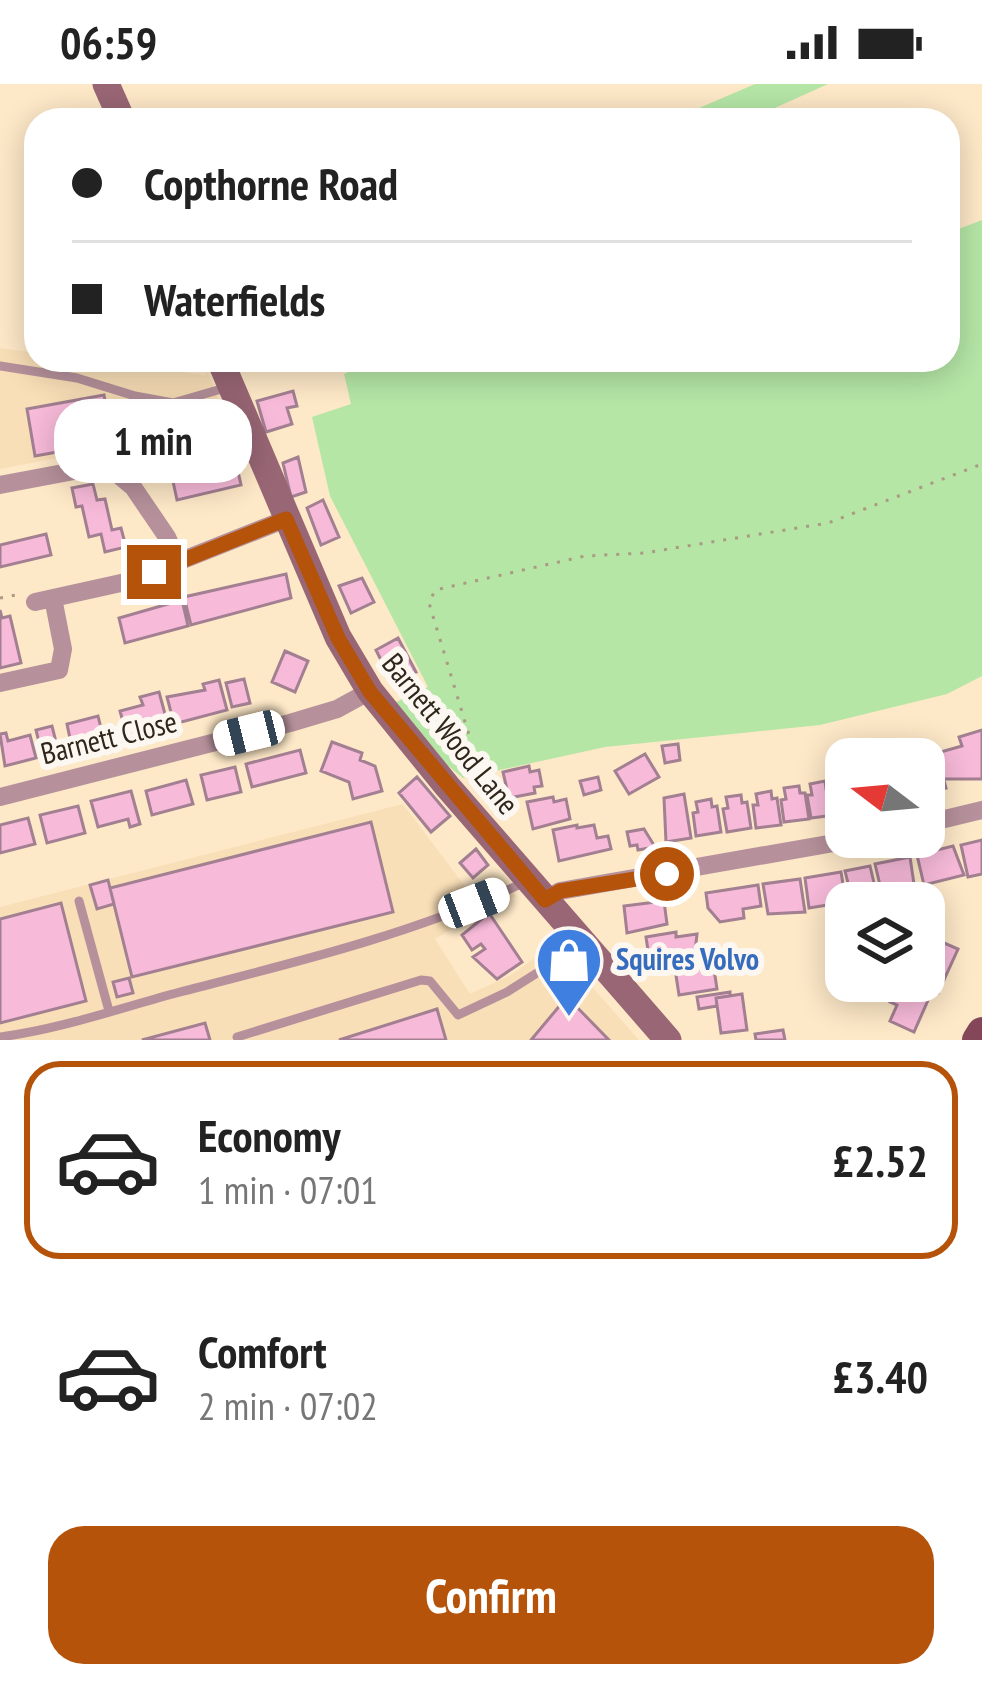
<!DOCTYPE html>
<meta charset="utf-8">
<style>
body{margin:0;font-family:"PT Sans Narrow",sans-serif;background:#f2f2f2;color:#222;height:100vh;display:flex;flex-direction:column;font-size:45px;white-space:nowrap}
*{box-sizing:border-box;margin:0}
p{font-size:39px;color:#767676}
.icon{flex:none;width:66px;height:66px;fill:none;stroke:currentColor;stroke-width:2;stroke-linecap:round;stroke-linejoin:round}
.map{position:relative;height:956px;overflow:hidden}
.panel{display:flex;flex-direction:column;background:#fff;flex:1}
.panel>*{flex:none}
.banner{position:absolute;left:24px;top:24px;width:936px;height:264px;border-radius:36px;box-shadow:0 6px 30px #0003;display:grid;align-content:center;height:264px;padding:0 48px;background:#fff}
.needle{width:78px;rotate:286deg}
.controls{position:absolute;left:825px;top:654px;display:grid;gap:24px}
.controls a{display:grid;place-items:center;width:120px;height:120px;border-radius:24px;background:#fff;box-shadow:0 6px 30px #0003;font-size:60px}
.end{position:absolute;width:54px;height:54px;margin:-27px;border:15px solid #b45309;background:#fff;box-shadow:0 0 0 6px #fff}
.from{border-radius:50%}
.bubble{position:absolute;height:84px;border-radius:36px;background:#fff;box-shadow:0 6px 30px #0003;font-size:39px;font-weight:600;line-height:84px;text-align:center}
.car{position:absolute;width:36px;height:72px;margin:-36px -18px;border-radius:15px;box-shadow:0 0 9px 3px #0007;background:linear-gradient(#fff 24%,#345 0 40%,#fff 0 76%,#345 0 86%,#fff 0)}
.banner b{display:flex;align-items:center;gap:42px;height:114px;font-size:45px}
.banner b+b{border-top:3px solid #e0e0e0}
.banner i{width:30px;height:30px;background:#222}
ul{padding:21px 0 0;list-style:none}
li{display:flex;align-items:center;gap:36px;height:198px;margin:0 24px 18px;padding:0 24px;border:6px solid transparent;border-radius:36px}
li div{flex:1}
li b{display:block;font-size:45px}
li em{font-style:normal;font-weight:600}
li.current{border-color:#b45309}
li>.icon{width:108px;height:108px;stroke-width:1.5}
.button{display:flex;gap:24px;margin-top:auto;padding:24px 48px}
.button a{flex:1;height:138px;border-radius:36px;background:#b45309;color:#fff;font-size:48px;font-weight:600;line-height:138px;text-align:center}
.status{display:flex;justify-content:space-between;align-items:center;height:84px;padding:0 60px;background:#fff;direction:ltr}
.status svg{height:33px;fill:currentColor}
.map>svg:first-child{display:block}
.built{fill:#f9dfb7}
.green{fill:#b5e6a6}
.building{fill:#f7bad9;stroke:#a27f91;stroke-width:3}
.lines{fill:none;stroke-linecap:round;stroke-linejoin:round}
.path{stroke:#aa9a81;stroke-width:3;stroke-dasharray:3 9;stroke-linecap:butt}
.lane{stroke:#b6919b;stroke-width:9}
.street{stroke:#b6919b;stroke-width:18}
.secondary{stroke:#996675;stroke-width:27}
.primary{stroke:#84475a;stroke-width:30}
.route{stroke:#b45309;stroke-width:15}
.labels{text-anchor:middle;stroke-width:12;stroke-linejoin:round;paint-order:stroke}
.street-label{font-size:30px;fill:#2e261a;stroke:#fcf7f1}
.shop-label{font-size:30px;font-weight:bold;fill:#366cbe;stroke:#fcf7f1;text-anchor:start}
</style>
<div class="status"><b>06:59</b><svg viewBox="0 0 49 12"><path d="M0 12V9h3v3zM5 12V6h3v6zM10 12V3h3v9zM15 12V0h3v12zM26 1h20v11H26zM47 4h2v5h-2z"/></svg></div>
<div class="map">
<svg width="982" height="956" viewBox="0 0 982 956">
<rect width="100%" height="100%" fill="#fde8c7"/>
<path class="built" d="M 0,264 L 36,269 L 36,276 L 92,276 L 204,291 L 208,288 L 228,341 L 0,385 Z
M 403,720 L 473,813 L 505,797 L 516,812 L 485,825 L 435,855 L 470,910 L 511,891 L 554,860 L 639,956 L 0,956 L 0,823 Z"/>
<path class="green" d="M 755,0 L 828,0 L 748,36 L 671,36 Z
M 982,136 L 982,592 L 947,610 L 820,641 L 605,663 L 463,694 L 436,672 L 394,619 L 428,603 L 330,412 L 312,333 L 351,320 L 344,290 L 374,276 L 948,276 L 948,149 Z"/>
<path class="building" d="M 293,307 L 297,322 L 287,324 L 292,340 L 266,348 L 257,317 Z
M 104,311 L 113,358 L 35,372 L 27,325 Z
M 298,373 L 306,408 L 291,413 L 283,379 Z
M 235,374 L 241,401 L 177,416 L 171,388 Z
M 93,400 L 97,416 L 105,415 L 112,446 L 121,444 L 126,463 L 105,468 L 101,450 L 89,453 L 82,422 L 76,423 L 72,404 Z
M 323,416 L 339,453 L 321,461 L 307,424 Z
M 46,450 L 51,471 L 0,483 L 0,461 Z
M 286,490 L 291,514 L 191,541 L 184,513 Z
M 362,494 L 374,518 L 351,529 L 339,502 Z
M 182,516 L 188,542 L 125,559 L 119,534 Z
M 0,526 L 2,534 L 10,532 L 21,579 L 0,584 Z
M 398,554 L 416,588 L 399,596 L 396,591 L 390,594 L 376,566 Z
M 285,567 L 308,577 L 295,608 L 272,598 Z
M 244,595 L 250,619 L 232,623 L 226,599 Z
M 219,596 L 227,626 L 174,640 L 167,613 L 205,606 L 203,600 Z
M 159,608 L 168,641 L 127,652 L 120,627 L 143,621 L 140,613 Z
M 98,632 L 104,656 L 72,664 L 67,640 Z
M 52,642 L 58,666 L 42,670 L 36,646 Z
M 982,646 L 982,695 L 944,695 L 937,669 L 962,662 L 959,653 Z
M 6,649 L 8,657 L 30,651 L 36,674 L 5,682 L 0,650 Z
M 332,658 L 362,669 L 360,676 L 375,682 L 382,707 L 353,715 L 349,698 L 321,687 Z
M 678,660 L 680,676 L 665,679 L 662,662 Z
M 300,666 L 306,689 L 252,703 L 246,680 Z
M 645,670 L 659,693 L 629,710 L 615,687 Z
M 939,677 L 946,704 L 927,708 L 924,680 Z
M 529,682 L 530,688 L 539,686 L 542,702 L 534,703 L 535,709 L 509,714 L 503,688 Z
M 235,683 L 241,708 L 207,716 L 201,691 Z
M 846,691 L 846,727 L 840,728 L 832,694 Z
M 417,693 L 450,732 L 431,748 L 399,709 Z
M 598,693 L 601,706 L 584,711 L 580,697 Z
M 186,696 L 193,720 L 152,731 L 146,707 Z
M 825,697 L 826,705 L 831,704 L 835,731 L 811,734 L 807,711 L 812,711 L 810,700 Z
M 799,702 L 800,709 L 805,709 L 809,735 L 784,738 L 781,716 L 786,715 L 784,704 Z
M 131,707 L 140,740 L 130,743 L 128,735 L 98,743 L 91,717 Z
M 771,707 L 772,715 L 777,714 L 781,741 L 756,744 L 753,721 L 758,721 L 756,710 Z
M 684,710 L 691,754 L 666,758 L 664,714 Z
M 741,711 L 742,719 L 747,718 L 751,744 L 727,748 L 723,725 L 728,724 L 726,713 Z
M 553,713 L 554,718 L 566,715 L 570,735 L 533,745 L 527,718 Z
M 711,715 L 712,723 L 717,722 L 721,748 L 696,752 L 693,729 L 698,728 L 696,718 Z
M 78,722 L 85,749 L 47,759 L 40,731 Z
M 28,734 L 35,760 L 0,769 L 0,741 Z
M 371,738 L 393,828 L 132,893 L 110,804 Z
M 577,741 L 577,744 L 594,741 L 597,754 L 608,752 L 611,765 L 559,777 L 553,746 Z
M 644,745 L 655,763 L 638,766 L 637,761 L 630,762 L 627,748 Z
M 982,756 L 982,790 L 968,793 L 961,761 Z
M 953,762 L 964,791 L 924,801 L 917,771 Z
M 476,765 L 488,781 L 473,794 L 460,779 Z
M 910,773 L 914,800 L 899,803 L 900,810 L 883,814 L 875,780 Z
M 870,782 L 875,803 L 869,804 L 872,819 L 853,819 L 845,787 Z
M 841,788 L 846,818 L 809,824 L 805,794 Z
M 800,795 L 805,828 L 768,830 L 763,800 Z
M 108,796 L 114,820 L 97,825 L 90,801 Z
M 758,801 L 761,822 L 743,825 L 744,834 L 720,838 L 708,824 L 706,809 Z
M 664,817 L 667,840 L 627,849 L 624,822 Z
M 61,819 L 86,917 L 0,939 L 0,835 Z
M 489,829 L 522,878 L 497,895 L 473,873 L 485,865 L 481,860 L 472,866 L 462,851 Z
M 676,848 L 676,853 L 697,850 L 695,868 L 678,870 L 678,876 L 650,880 L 646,853 Z
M 935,855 L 958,865 L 938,909 L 910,897 L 924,897 L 924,880 Z
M 703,880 L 703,886 L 714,885 L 717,905 L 679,911 L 675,885 Z
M 129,894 L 133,909 L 117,913 L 113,898 Z
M 905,903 L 929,914 L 914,948 L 890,937 L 897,921 L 890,918 L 895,907 L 902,910 Z
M 730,908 L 730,912 L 716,914 L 717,922 L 699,925 L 697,913 Z
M 742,910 L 747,946 L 721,949 L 716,914 Z
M 567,913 L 609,956 L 531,956 Z
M 437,925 L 446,956 L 339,956 Z
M 205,939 L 210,956 L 142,956 Z
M 783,946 L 785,956 L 756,956 L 755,950 Z"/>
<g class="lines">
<path class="path" d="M 250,282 L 261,276
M 0,514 L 16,511
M 464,683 L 472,671 L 469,651 L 429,519 L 435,506 L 585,472 L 644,469 L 828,439 L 982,380"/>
<path class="lane" d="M 0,282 L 77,294 L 135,312 L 173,319 L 225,304
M 79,817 L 109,927
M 0,953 C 61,945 120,924 180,908 C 297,878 413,850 523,799
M 237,953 L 421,896 L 430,897 L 458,931 L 507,908 L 578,863"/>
<path class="street" d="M 0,401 L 90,384 L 115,388 L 133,403 L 167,453 L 179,479
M 35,518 L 130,497 L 286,435
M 0,599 L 59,586 L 63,565 L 53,514
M 0,713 L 290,639 L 337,625 L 370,607
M 924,740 L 982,726
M 545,816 L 560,807 L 868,753"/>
<path class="secondary" d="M 106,0 L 122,36
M 220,276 L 338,553 L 370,607 L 447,702 L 668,956"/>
<path class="primary" d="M 977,956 L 982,948"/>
</g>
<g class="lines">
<path class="route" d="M 154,488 L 286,435 L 338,554 L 370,608 L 545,816 L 560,807 L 667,790"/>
</g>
<defs>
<symbol id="shop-pin" viewBox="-11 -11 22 30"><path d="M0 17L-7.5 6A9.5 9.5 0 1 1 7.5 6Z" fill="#3f7fe0" stroke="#fcf7f1"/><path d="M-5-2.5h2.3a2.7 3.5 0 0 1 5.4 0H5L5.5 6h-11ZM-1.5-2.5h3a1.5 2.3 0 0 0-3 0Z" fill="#fff"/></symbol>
</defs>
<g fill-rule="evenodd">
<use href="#shop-pin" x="531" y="838" width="76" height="104"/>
</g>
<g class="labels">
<g class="street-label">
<text transform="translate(450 650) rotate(51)" y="10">Barnett Wood Lane</text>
<text transform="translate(109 654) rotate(-14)" y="10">Barnett Close</text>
</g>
<g class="shop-label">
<text x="616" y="886">Squires Volvo</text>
</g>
</g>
</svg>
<div class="controls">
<a><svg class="needle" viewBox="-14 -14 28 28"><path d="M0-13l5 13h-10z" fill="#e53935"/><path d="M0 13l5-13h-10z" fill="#767676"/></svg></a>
<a><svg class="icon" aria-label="layers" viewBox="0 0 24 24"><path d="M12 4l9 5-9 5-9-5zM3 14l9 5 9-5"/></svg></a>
</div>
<i class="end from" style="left:667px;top:790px"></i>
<i class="end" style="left:154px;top:488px"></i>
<div class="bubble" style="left:54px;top:315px;width:198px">1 min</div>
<i class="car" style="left:249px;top:649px;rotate:256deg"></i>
<i class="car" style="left:474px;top:819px;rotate:69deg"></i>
<div class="banner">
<b><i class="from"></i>Copthorne Road</b>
<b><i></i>Waterfields</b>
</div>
</div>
<section class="panel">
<ul>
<li class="current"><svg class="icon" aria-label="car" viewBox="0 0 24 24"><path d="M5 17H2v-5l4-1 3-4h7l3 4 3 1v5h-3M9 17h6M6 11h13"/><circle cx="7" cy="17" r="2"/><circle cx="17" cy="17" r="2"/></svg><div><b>Economy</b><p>1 min · 07:01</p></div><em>£2.52</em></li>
<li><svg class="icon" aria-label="car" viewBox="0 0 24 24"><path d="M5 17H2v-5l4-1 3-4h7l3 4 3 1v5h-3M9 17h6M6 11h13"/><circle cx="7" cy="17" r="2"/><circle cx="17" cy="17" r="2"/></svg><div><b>Comfort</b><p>2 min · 07:02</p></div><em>£3.40</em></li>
</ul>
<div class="button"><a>Confirm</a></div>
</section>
